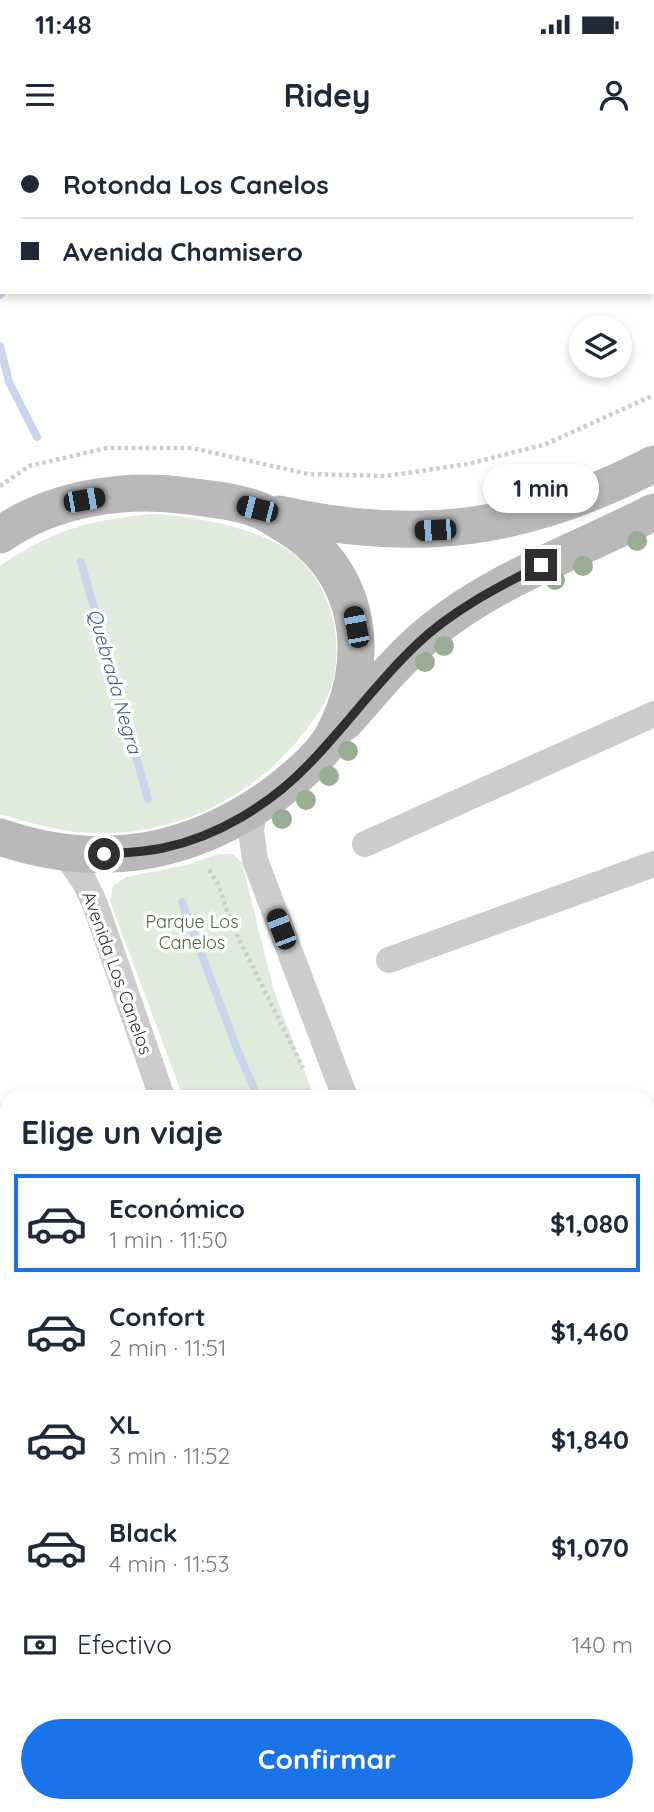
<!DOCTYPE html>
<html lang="es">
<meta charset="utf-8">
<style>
body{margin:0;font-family:Quicksand,sans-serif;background:#f2f2f3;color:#1f2937;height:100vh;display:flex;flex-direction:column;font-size:26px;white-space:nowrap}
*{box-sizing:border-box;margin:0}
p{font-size:23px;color:#747a83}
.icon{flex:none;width:38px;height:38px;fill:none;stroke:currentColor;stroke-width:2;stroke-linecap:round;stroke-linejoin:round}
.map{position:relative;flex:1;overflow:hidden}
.drawer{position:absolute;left:0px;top:950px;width:654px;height:723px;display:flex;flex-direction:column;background:#fff;border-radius:21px 21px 0 0;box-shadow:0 4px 10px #0003}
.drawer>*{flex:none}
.top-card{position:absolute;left:0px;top:0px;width:654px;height:154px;box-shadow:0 4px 10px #0003;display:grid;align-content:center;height:154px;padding:0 21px;background:#fff}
.fabs{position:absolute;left:569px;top:175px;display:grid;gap:14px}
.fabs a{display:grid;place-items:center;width:63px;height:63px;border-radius:50%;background:#fff;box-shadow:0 4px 10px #0003;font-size:35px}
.end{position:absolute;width:32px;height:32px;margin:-16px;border:9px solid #2f2f2f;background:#fff;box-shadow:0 0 0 4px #fff}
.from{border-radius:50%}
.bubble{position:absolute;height:49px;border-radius:24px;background:#fff;box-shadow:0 4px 10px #0003;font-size:23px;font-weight:700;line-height:49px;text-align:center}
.car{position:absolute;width:21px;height:42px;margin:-21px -10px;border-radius:9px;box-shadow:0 0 5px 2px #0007;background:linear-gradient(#222 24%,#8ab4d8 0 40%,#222 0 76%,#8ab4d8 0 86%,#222 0)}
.top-card b{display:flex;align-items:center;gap:24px;height:66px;font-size:26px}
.top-card b+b{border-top:2px solid #e0e1e3}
.top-card i{width:18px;height:18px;background:#1f2937}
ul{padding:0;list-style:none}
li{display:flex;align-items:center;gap:21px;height:98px;margin:0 14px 10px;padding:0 7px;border:4px solid transparent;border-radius:0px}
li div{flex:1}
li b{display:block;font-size:26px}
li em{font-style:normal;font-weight:700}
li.current{border-color:#1a73e8}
li>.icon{width:63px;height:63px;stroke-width:1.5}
h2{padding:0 21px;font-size:32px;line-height:84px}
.pay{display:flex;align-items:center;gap:18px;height:77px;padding:0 21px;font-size:26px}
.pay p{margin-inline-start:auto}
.cta{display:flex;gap:14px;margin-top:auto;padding:14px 21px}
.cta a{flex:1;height:80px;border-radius:42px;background:#1a73e8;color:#fff;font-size:28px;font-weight:700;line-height:80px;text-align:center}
.status{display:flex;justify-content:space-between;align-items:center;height:49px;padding:0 35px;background:#fff;direction:ltr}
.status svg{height:19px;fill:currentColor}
header{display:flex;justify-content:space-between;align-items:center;height:91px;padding:0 21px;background:#fff;font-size:32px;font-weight:700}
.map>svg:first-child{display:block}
.green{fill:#e1ebdd}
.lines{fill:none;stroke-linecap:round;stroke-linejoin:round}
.stream{stroke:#cad5eb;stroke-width:8}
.path{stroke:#ccc;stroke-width:4.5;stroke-dasharray:3.5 3.5;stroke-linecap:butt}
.street{stroke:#ccc;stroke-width:26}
.secondary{stroke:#b9b9b9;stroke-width:37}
.tree{fill:#99ac94}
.route{stroke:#2f2f2f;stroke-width:9}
.labels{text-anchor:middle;stroke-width:7;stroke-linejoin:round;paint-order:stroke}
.park-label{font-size:18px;fill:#46693d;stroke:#fff}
.street-label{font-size:18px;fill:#2f2f2f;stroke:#fff}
.water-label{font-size:19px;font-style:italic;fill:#3f5b8e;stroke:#fff}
</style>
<div class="status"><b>11:48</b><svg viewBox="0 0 49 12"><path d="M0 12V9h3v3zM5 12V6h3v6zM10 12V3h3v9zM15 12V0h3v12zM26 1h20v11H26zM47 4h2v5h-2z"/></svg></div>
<header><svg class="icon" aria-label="menu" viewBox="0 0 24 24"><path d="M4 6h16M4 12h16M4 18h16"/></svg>Ridey<svg class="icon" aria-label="person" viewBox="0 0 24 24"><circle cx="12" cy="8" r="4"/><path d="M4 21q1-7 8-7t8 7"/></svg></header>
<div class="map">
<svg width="654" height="1672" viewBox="0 0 654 1672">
<rect width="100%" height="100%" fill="#fff"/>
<path class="green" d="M 152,374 C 194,376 249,386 285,408 C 327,435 345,493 333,540 C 328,561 315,579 302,595 C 255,654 185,691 109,693 C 72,695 36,685 0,674 L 0,426 C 49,391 93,379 152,374 Z
M 217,714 L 233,714 L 242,723 L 274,851 L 314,957 L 183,957 L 110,761 L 113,746 L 126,737 L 187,725 Z
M 0,1054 L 7,1071 L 7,1206 L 0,1205 Z
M 648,1606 L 654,1620 L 654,1672 L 527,1672 L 524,1666 L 648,1666 Z"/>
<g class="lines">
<path class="stream" d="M 0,17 L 2,18
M 0,155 L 2,152
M 0,206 L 9,242 L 37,297
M 81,422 L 148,659
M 182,762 L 239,914 L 258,957
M 605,1666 L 608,1672"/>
<path class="path" d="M 0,346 L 29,326 L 107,308 L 192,308 L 308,334 L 386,336 L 468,324 L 546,304 L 654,255
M 209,730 L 218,744 L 232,785 L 303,928
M 646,1666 L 649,1672"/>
<path class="street" d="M 255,668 L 251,690 L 255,720 L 345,957
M 365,704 L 654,574
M 64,712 L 84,741 L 95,764 L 162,957
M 389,820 L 654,724
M 0,1023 L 7,1039
M 0,1232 L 7,1232
M 0,1407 L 7,1408
M 648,1421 L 654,1421
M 648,1557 L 654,1570
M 513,1666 L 516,1672"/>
<path class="secondary" d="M 279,374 C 419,405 526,390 654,324
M 0,395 C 53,358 125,347 188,356 C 210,359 235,361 256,369 C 266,372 275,379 284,384 C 363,430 374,521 332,597 C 320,618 295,638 276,653 C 191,715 100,731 0,697
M 345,582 C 368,556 391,528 417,504 C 485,442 574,413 654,372"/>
</g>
<g class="tree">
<circle cx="637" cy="401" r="10"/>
<circle cx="583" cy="426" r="10"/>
<circle cx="555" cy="440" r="10"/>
<circle cx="444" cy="506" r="10"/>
<circle cx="425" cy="522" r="10"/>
<circle cx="348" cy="611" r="10"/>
<circle cx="329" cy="636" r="10"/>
<circle cx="306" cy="660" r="10"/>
<circle cx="282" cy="679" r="10"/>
</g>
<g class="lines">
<path class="route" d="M 104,714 C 124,713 144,712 163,708 C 217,697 271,664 309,624 C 346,586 377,542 416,505 C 451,471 498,447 541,425"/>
</g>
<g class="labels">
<g class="park-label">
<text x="192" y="788">Parque Los<tspan x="192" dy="21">Canelos</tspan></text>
</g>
<g class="street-label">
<text transform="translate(117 833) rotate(70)" y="6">Avenida Los Canelos</text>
</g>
<g class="water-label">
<text transform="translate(115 541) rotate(74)" y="7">Quebrada Negra</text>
</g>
</g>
</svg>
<div class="fabs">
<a><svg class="icon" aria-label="layers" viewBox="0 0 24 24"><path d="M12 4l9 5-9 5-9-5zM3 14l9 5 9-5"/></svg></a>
</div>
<i class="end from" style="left:104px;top:714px"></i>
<i class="end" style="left:541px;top:425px"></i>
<div class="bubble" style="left:483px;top:324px;width:116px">1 min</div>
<i class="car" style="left:84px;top:360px;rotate:80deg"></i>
<i class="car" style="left:257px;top:369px;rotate:284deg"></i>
<i class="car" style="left:435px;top:390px;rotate:267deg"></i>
<i class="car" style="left:356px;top:487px;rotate:349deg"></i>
<i class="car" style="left:281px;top:789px;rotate:339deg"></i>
<div class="top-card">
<b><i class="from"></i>Rotonda Los Canelos</b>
<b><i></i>Avenida Chamisero</b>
</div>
<section class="drawer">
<h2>Elige un viaje</h2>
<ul>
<li class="current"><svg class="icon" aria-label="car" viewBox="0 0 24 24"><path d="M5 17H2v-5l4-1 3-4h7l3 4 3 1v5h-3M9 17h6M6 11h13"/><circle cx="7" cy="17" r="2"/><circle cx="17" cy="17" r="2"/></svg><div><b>Económico</b><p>1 min · 11:50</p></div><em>$1,080</em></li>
<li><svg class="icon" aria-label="car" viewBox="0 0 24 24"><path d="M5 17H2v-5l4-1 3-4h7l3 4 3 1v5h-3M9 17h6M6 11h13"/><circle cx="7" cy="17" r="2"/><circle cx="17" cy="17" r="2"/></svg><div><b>Confort</b><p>2 min · 11:51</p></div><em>$1,460</em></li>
<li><svg class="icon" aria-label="car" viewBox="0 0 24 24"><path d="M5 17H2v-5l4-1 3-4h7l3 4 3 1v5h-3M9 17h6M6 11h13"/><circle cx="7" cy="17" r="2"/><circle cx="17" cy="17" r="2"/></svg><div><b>XL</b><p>3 min · 11:52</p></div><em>$1,840</em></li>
<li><svg class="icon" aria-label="car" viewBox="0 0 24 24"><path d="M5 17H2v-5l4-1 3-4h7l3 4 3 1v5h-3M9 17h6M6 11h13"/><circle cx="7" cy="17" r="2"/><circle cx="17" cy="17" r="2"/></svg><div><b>Black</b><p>4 min · 11:53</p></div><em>$1,070</em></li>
</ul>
<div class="pay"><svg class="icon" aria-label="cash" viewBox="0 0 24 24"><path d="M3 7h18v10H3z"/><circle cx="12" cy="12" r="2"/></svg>Efectivo<p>140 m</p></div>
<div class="cta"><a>Confirmar</a></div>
</section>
</div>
